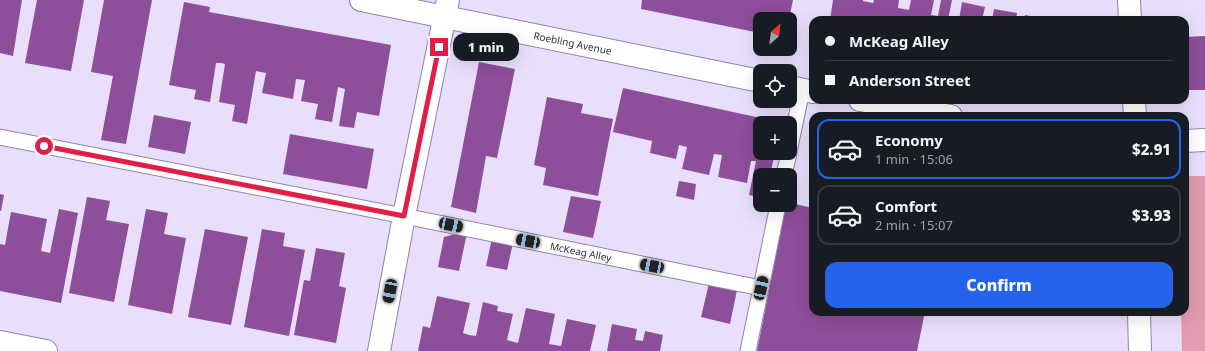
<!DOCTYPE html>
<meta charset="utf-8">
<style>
body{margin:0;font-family:"Noto Sans",sans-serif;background:#242831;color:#f1f3f6;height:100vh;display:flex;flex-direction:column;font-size:15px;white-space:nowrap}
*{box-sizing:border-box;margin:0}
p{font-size:13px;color:#9ea1a6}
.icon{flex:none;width:22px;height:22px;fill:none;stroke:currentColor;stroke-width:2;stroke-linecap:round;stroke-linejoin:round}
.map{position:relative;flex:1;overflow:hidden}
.sheet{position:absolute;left:809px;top:112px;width:380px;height:204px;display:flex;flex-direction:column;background:#171b24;border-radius:12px;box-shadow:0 4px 16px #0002}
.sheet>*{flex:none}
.hud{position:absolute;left:809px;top:16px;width:380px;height:88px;border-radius:12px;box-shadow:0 4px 16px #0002;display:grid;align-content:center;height:88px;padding:0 16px;background:#171b24}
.needle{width:26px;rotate:28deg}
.fabs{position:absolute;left:753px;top:12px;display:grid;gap:8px}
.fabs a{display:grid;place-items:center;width:44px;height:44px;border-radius:8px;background:#171b24;box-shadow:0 4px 16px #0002;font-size:20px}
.end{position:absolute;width:18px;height:18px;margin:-9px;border:5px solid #e11d48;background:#fff;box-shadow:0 0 0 2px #fff}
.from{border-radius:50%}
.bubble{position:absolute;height:28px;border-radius:12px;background:#171b24;box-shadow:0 4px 16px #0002;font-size:13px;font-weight:800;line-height:28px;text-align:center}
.car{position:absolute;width:12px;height:24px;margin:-12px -6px;border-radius:5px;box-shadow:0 0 3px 1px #0007;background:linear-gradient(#222 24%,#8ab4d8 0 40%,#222 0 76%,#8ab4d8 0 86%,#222 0)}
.hud b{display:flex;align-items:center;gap:14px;height:38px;font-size:15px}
.hud b+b{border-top:1px solid #363941}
.hud i{width:10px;height:10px;background:#f1f3f6}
ul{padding:7px 0 0;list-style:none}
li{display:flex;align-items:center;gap:12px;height:60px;margin:0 8px 6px;padding:0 8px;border:2px solid #363941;border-radius:12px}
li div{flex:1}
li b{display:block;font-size:15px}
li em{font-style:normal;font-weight:800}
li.selected{border-color:#2563eb}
li>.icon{width:36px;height:36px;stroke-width:1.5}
.cta{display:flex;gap:8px;margin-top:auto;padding:8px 16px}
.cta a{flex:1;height:46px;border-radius:12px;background:#2563eb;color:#fff;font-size:16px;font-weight:800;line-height:46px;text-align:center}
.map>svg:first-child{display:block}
.green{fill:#e19caf}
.building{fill:#8d4e9a}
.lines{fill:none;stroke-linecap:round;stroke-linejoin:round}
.service-casing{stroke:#9085a5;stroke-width:17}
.minor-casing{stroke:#9085a5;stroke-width:24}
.service{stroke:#fff;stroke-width:15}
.minor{stroke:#fff;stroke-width:22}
.route{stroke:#e11d48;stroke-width:5}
.labels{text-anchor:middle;stroke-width:4;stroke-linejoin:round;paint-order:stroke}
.street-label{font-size:10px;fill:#322d3a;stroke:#fff}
</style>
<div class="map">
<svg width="1205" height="351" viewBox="0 0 1205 351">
<rect width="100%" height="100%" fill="#e9dffc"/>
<path class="green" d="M 1185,176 L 1205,176 L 1205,351 L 1182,351 L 1181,312 L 1185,312 Z"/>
<path class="building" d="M 0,0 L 22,0 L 13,56 L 0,53 Z
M 37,0 L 84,0 L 71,71 L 25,63 Z
M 104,0 L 152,0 L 126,144 L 101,140 L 113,76 L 91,72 Z
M 642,0 L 793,0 L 789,19 L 760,19 L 760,33 L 641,9 Z
M 833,0 L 863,0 L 863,1 L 873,3 L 874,0 L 899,0 L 898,8 L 909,10 L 911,0 L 934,0 L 931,15 L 938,16 L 941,0 L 952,0 L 948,20 L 830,20 Z
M 184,2 L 210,7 L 209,12 L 391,45 L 379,116 L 357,112 L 354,128 L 339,126 L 345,89 L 338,87 L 332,122 L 315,119 L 318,104 L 301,101 L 305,80 L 296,79 L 293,99 L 262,93 L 266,73 L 256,71 L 247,124 L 232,121 L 235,105 L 219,102 L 225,64 L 221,63 L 216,63 L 210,102 L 194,99 L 196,90 L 169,85 Z
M 962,2 L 985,7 L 982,20 L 959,20 Z
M 994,9 L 1017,13 L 1016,20 L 992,20 Z
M 1025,15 L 1047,19 L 1047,20 L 1025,20 Z
M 1205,36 L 1205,90 L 1185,90 L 1185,37 Z
M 479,62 L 515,69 L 497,158 L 486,156 L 476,213 L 451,207 Z
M 623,88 L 779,122 L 760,123 L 760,153 L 775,153 L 770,175 L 760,175 L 760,198 L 749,195 L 756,161 L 751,161 L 747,183 L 718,177 L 722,155 L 714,154 L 709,175 L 682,169 L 687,147 L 679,145 L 676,159 L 650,153 L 652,141 L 613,132 Z
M 547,97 L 583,104 L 581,113 L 613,119 L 598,196 L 543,185 L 546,168 L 534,165 Z
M 154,115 L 191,122 L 185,154 L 148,147 Z
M 290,134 L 374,149 L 367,189 L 283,174 Z
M 679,181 L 696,184 L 694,200 L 676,196 Z
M 0,194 L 4,195 L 1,211 L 0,211 Z
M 571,196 L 601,201 L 593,238 L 563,232 Z
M 87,197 L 110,201 L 106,220 L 129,224 L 114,302 L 69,293 Z
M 790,203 L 813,208 L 813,312 L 925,312 L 917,351 L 757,351 L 786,205 L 790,205 Z
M 59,209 L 78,213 L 61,303 L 0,291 L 0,244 L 5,245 L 11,212 L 47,219 L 41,251 L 50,253 Z
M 146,209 L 168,213 L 164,234 L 186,238 L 172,314 L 128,305 Z
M 205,229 L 248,237 L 231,325 L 188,317 Z
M 262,229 L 285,233 L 283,246 L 305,250 L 289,336 L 244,327 Z
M 463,232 L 467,233 L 459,271 L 438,267 L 444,237 Z
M 492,238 L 513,243 L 507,270 L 486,266 Z
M 316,248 L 345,253 L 339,286 L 346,288 L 336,343 L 294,335 L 304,280 L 310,281 Z
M 710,279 L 738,285 L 730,324 L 701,317 Z
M 437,296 L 470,303 L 463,333 L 469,335 L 476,336 L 483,302 L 498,306 L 497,311 L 513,314 L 507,340 L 518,343 L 526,308 L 555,314 L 549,344 L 561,346 L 567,319 L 596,325 L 590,351 L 418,351 L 423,326 L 430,328 Z
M 612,324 L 637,329 L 635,340 L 643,341 L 645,331 L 663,335 L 660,351 L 607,351 Z"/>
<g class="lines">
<defs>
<g id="service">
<path id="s1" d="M 0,137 L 404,216 L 761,288"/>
<path d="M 790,147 L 802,90"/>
<path d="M 784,175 L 789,153"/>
<path d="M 748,351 L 778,205"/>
</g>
<g id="minor">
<path id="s2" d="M 361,0 L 760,81"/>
<path d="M 1129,0 L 1130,20"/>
<path d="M 790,87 L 813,92"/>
<path d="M 860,100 L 951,116"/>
<path d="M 1134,100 L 1135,116"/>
<path d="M 1185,141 L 1205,140"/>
<path d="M 1139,312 L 1140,351"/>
<path d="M 0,342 L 46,351"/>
<path d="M 379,351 L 404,216 L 448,0"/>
</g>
</defs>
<use href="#service" class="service-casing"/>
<use href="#minor" class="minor-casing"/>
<use href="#service" class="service"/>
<use href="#minor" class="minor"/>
</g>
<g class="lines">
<path class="route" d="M 44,146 L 404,216 L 439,47"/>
</g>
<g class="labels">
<g class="street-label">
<text dy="4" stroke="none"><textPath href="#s2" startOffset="216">Roebling Avenue</textPath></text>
<text dy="4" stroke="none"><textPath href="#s1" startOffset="592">McKeag Alley</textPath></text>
</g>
</g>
</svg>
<div class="fabs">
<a><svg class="needle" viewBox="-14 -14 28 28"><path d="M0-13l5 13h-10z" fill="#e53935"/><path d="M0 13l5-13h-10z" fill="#9ea1a6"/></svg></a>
<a><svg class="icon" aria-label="locate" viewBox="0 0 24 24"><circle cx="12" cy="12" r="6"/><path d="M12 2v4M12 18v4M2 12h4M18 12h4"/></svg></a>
<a>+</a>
<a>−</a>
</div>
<i class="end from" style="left:44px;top:146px"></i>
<i class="end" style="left:439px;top:47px"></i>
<div class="bubble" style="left:453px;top:33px;width:66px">1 min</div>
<i class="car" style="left:451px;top:225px;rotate:102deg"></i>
<i class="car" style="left:528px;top:241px;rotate:281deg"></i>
<i class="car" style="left:652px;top:266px;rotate:281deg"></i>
<i class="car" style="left:761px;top:288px;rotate:12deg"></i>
<i class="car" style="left:390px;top:291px;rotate:191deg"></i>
<div class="hud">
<b><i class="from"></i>McKeag Alley</b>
<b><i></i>Anderson Street</b>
</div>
<section class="sheet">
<ul>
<li class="selected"><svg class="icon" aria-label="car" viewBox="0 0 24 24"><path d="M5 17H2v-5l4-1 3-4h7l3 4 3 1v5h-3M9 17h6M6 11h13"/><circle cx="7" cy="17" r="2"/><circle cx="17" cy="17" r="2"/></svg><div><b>Economy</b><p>1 min · 15:06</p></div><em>$2.91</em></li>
<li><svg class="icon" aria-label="car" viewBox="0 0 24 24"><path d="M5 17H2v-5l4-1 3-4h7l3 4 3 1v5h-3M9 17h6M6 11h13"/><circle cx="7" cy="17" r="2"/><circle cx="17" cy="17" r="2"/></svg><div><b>Comfort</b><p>2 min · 15:07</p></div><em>$3.93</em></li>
</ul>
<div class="cta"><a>Confirm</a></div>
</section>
</div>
